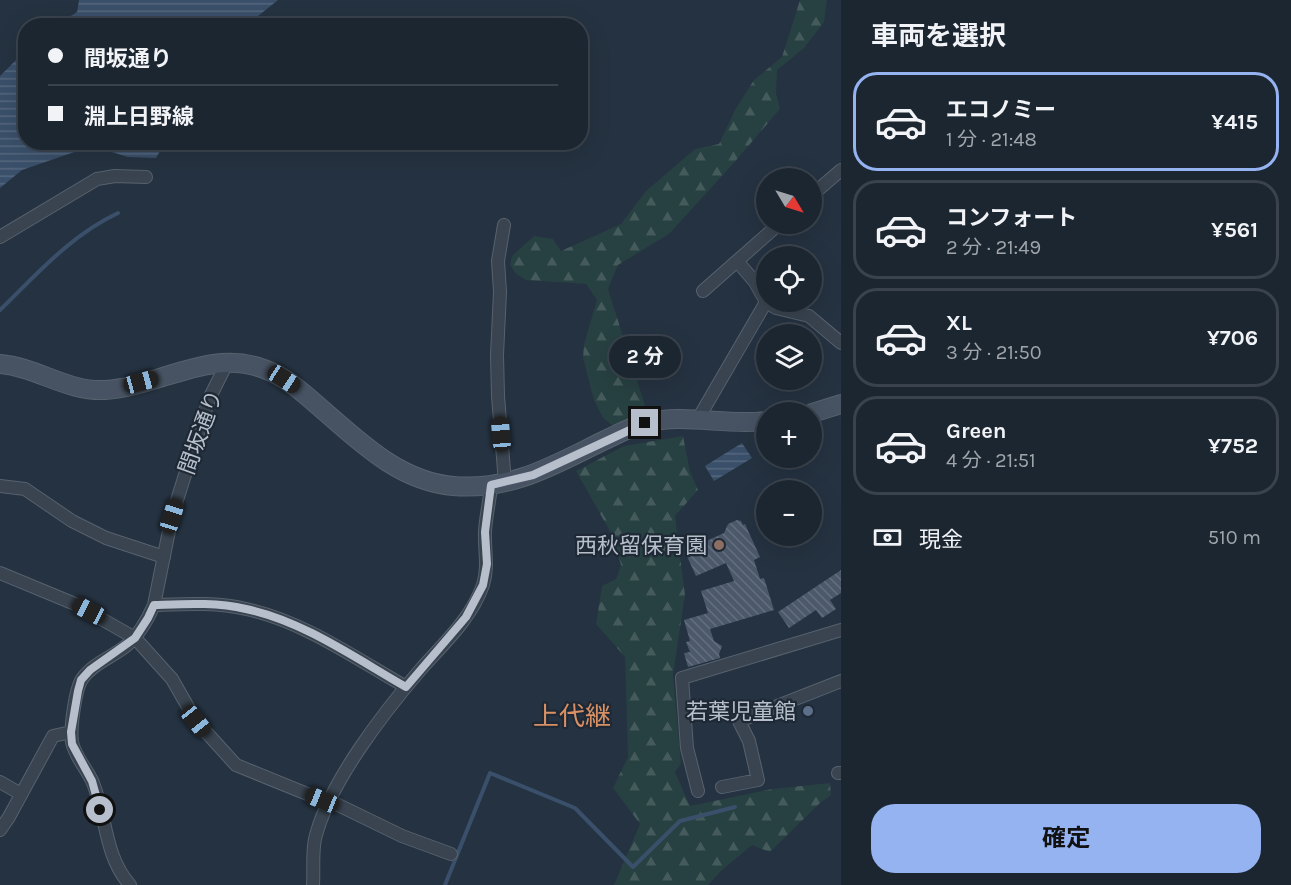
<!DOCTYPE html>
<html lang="ja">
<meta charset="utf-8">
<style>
body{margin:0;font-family:Karla,"Noto Sans JP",sans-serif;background:#29323d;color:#f1f3f6;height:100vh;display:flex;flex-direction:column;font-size:22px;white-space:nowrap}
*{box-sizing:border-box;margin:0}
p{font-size:20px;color:#a0a5ab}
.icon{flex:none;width:33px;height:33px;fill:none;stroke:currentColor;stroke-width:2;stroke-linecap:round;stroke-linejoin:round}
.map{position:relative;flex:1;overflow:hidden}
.drawer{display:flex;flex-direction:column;background:#1c2631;width:450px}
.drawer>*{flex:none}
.hud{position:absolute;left:18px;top:18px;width:570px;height:132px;border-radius:24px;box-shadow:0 6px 24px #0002,0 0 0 2px #3a434d;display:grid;align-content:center;height:132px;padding:0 30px;background:#1c2631}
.needle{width:39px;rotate:128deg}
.fabs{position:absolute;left:756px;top:168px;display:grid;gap:12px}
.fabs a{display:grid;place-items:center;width:66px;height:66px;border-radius:50%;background:#1c2631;box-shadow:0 6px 24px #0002,0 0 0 2px #3a434d;font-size:30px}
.end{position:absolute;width:27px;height:27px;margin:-14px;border:8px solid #b6bfcb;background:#111;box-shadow:0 0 0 3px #111}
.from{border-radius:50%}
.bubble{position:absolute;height:42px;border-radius:21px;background:#1c2631;box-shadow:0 6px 24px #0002,0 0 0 2px #3a434d;font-size:20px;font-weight:700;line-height:42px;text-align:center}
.car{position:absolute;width:18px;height:36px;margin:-18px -9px;border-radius:8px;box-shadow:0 0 4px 2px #0007;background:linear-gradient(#222 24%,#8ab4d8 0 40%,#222 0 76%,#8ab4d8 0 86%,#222 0)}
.hud b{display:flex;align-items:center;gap:21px;height:57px;font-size:22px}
.hud b+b{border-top:2px solid #3a434d}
.hud i{width:15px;height:15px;background:#f1f3f6}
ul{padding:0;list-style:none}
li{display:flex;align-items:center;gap:18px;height:99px;margin:0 12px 9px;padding:0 18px;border:3px solid #3a434d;border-radius:24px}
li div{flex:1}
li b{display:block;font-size:22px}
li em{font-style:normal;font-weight:700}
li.on{border-color:#95b2f1}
li>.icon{width:54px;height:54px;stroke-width:1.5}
h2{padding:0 30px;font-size:27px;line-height:72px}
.pay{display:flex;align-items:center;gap:15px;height:66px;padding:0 30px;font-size:22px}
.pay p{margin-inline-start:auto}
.button{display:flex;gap:12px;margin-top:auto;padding:12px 30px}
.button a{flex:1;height:69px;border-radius:24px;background:#95b2f1;color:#111;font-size:24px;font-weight:700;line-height:69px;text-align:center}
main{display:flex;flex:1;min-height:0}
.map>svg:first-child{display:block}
.forest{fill:url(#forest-firs)}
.water{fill:url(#water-rules)}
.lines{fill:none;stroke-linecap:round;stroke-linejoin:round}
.stream{stroke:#3a506a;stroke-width:4}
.building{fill:url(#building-back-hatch)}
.minor-casing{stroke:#57626e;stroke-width:14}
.secondary-casing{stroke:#57626e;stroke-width:20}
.minor{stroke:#394450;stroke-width:12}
.secondary{stroke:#475363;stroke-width:18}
.route{stroke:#b6bfcb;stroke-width:8}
.education-dot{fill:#8d6e63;stroke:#1e2935;stroke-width:2}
.service-dot{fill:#5c6f8a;stroke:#1e2935;stroke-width:2}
.labels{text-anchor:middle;stroke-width:4.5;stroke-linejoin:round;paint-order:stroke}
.street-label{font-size:22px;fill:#b6bfcb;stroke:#1e2935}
.poi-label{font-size:22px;fill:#b6bfcb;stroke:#1e2935;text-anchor:end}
.quarter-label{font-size:26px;fill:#d89064;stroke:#1e2935}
</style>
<main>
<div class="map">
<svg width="841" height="885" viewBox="0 0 841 885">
<defs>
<pattern id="forest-firs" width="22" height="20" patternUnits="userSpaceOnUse" patternTransform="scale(1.5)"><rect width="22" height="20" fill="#274041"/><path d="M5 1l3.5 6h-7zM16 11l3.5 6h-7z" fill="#445a5b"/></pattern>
<pattern id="water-rules" width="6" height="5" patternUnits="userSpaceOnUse" patternTransform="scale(1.5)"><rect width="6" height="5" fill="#3a506a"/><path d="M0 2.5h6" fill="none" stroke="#54677e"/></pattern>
<pattern id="building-back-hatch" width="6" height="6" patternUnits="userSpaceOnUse" patternTransform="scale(1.5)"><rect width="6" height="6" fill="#4b596a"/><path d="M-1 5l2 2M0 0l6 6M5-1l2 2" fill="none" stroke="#636f7e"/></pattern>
</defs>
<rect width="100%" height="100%" fill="#253241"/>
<path class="forest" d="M 800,0 L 827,0 L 824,22 L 804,48 L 777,70 L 776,93 L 780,109 L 732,165 L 669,234 L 618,265 L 608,289 L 646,409 L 637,420 L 613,426 L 603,418 L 594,400 L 583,358 L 584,344 L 597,300 L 586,284 L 526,280 L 516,274 L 510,265 L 512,256 L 534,236 L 553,239 L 561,251 L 621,224 L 646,191 L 695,149 L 719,144 L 736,108 L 754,80 L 782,57 Z
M 683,436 L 690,471 L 698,490 L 675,516 L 685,595 L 673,675 L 681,764 L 675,772 L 690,806 L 772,789 L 830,783 L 831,795 L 820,803 L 770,852 L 752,845 L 722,870 L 708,885 L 614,885 L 640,824 L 613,788 L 628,757 L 625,657 L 596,624 L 602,586 L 616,579 L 621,565 L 612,535 L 576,471 L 624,446 Z"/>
<path class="water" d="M 79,0 L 278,0 L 247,25 L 57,25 L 77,12 Z
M 25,51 L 26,142 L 165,143 L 156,158 L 128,157 L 92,146 L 22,170 L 0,188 L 0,76 Z
M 742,443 L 752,458 L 714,481 L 705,466 Z"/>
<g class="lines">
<path class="stream" d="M 0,310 C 37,274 71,235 118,213
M 445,885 L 490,773 L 575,808 L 633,867 L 680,821 L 735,807"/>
</g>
<path class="building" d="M 737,520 L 741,521 L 743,525 L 745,524 L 760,557 L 754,560 L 760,579 L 764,578 L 774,610 L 710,629 L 714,641 L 722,646 L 719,654 L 720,658 L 688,667 L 684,653 L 690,652 L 686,642 L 690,641 L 684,620 L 708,613 L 701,591 L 734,581 L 726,563 L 696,576 L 686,554 L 696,549 L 698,545 L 724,533 L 728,524 Z
M 841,570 L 841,593 L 830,600 L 836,609 L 822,618 L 816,610 L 789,628 L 778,612 Z"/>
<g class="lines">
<defs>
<path id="minor" d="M 812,195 L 841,170
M 504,225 L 498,261 L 500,292 L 497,355 L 498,396 L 505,483
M 0,237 L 97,179 L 115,176 L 146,177
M 737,261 L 755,282 L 766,302 L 776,308 L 809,316 L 841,343
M 703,291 L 779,224
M 698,419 L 766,302
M 0,486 L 25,489 L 72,521 L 106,538 L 164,557
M 0,573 L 75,604 L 135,638 L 172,679 L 196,721 L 236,765 L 322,800 L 330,801 L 402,836 L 451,854
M 154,605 C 185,604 215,602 246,609 C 303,621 355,658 406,687
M 838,773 L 841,773
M 0,782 L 21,794
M 722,787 L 758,780 L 749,741 L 739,721 L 841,681
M 698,791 L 687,748 L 682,678 L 841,630
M 0,830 L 9,817 L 53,736 L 71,732
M 130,885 C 104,855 107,818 93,783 C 87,769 75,757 72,742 C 70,729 75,690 82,679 C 92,664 112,657 126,646 C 139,635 147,621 154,605 L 172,516 L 209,399 L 227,363
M 313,885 C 314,870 312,854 315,839 C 328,784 384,712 421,669 C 444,643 471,619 483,585 C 489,566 484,549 485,531 C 486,515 490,500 491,485"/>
<path id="secondary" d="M 0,364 C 37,367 67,392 105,390 C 158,387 210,348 264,369 C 284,376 300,390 316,404 C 357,439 397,481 453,486 C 511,491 554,465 603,441 C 616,435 630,427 645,423 C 685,413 726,426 766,421
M 812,413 L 841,404"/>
</defs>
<use href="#minor" class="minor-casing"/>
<use href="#secondary" class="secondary-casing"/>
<use href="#minor" class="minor"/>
<use href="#secondary" class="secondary"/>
</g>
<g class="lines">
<path class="route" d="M 100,810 L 92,781 L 72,744 L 71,732 L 78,691 L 81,680 L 90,670 L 135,638 L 148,618 L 154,605 C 185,604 215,602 246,609 C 303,621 355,658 406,687 L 466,617 L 483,585 L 487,564 L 485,532 L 491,485 L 533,475 L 645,423"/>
</g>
<circle class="education-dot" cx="719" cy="545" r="6"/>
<circle class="service-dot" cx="808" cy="711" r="6"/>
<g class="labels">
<g class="street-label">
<text transform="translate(200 432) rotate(-70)" y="8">間坂通り</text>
</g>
<g class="poi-label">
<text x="707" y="553">西秋留保育園</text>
<text x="796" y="719">若葉児童館</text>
</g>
<g class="quarter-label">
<text x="572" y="725">上代継</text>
</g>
</g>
</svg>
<div class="fabs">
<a><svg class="needle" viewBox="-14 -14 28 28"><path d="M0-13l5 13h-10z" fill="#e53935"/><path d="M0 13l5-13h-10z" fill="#a0a5ab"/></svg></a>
<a><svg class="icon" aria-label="locate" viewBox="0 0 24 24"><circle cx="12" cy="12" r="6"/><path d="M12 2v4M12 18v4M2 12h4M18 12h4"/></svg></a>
<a><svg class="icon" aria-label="layers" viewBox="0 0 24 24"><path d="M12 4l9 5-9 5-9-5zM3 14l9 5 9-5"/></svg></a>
<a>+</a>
<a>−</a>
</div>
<i class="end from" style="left:100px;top:810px"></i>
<i class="end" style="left:645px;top:423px"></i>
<div class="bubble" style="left:609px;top:336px;width:72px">2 分</div>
<i class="car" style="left:284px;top:379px;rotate:123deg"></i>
<i class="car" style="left:141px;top:382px;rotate:75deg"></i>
<i class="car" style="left:501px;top:434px;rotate:355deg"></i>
<i class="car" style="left:172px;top:516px;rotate:17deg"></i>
<i class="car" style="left:89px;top:611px;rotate:298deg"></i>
<i class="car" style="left:196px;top:721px;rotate:141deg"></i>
<i class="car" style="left:322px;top:800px;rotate:292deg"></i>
<div class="hud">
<b><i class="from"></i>間坂通り</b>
<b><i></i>淵上日野線</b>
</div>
</div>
<section class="drawer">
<h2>車両を選択</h2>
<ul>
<li class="on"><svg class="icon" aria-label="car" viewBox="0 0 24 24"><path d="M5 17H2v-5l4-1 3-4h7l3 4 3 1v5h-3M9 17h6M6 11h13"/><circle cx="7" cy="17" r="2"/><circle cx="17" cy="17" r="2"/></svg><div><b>エコノミー</b><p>1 分 · 21:48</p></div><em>¥415</em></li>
<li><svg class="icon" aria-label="car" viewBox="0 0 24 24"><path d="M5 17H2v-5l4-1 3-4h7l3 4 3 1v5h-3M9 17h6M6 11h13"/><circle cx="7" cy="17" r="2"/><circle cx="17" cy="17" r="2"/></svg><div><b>コンフォート</b><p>2 分 · 21:49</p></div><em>¥561</em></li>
<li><svg class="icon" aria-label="car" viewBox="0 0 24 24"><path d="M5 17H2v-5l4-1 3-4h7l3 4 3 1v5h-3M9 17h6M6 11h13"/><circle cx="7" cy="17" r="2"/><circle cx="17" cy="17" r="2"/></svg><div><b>XL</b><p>3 分 · 21:50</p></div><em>¥706</em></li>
<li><svg class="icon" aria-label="car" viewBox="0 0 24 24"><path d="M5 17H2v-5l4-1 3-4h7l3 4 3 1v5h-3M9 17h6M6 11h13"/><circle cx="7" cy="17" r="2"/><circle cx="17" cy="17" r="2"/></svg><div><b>Green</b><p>4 分 · 21:51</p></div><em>¥752</em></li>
</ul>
<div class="pay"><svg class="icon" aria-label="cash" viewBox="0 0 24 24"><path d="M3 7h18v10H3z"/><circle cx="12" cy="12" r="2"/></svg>現金<p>510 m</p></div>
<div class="button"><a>確定</a></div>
</section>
</main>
